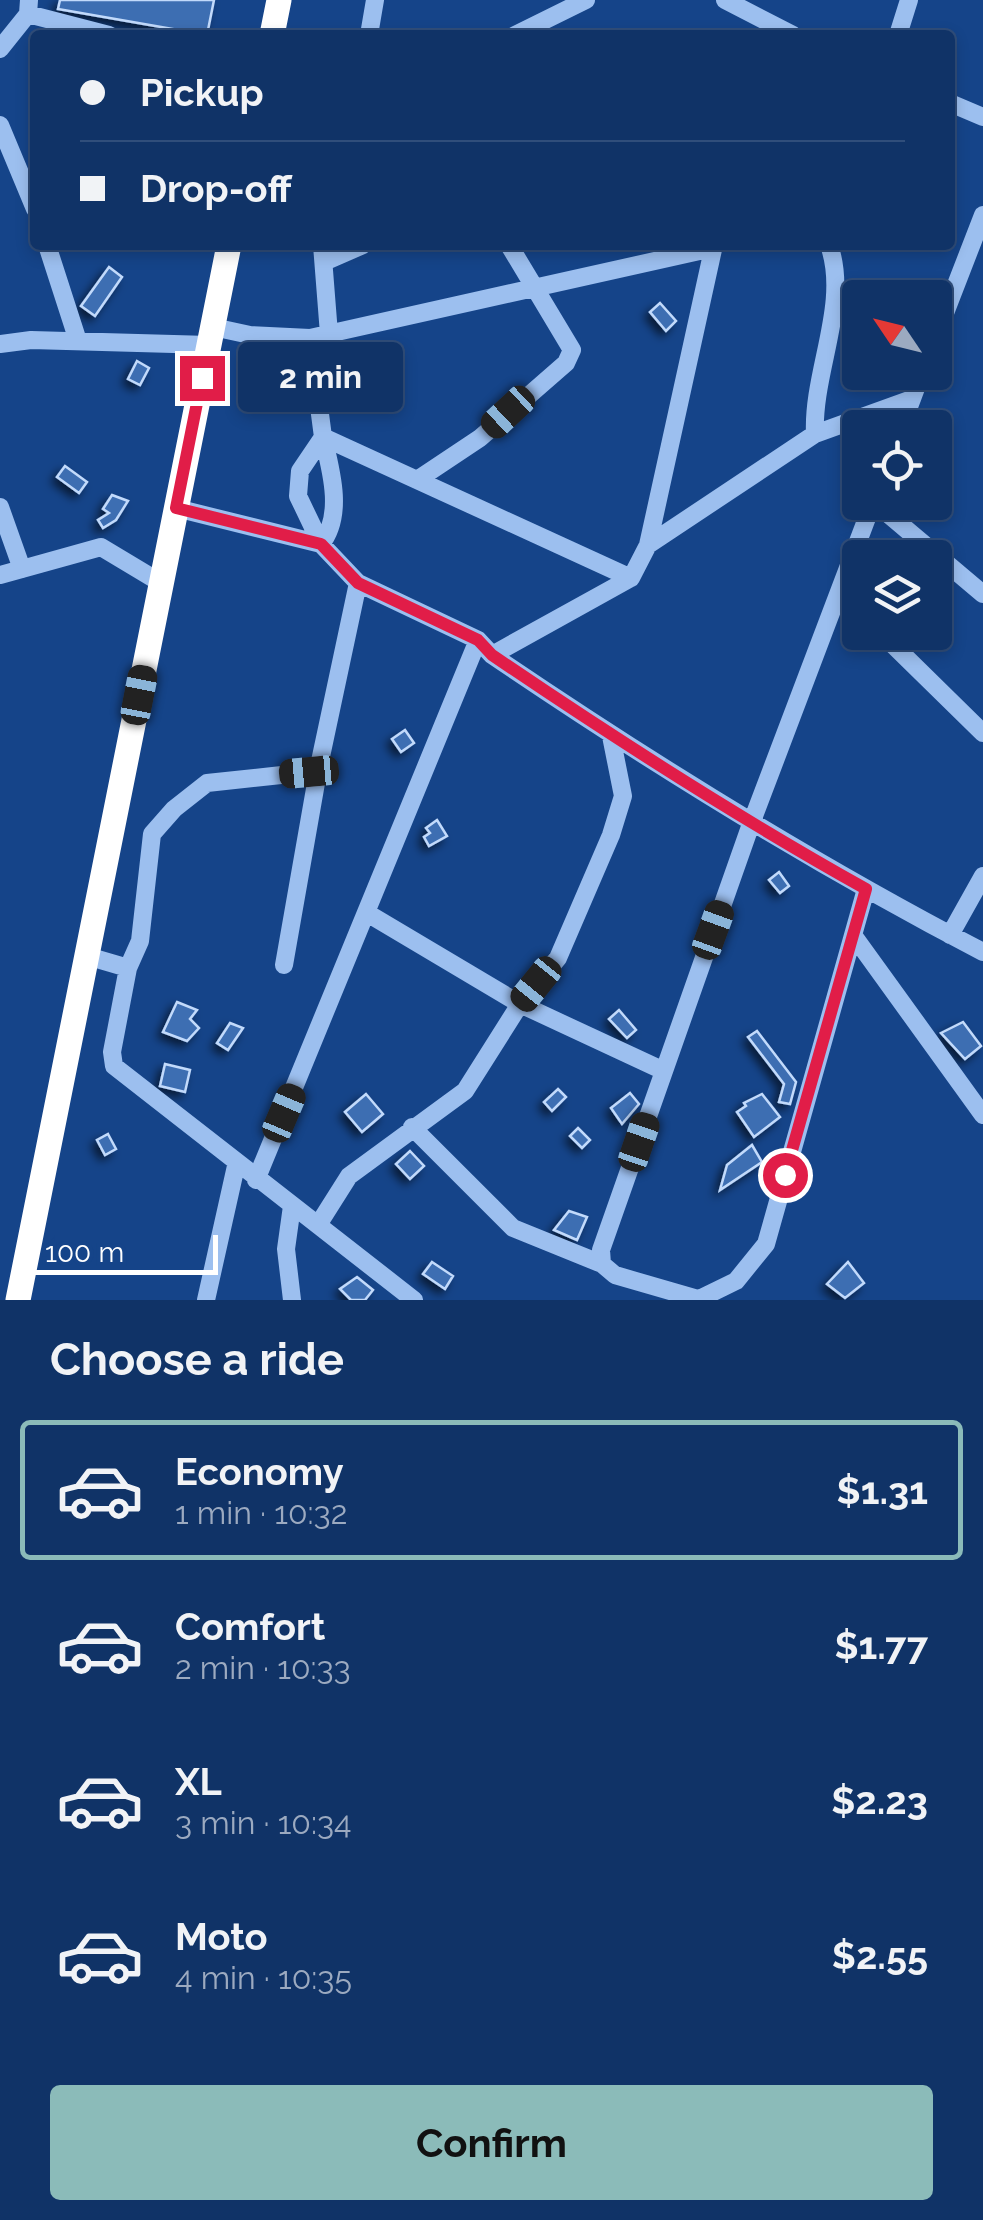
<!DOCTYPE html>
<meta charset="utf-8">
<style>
body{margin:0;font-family:Raleway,sans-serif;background:#193b6d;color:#f1f3f6;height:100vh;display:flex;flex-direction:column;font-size:38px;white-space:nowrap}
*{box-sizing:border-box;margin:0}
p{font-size:32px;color:#9caac0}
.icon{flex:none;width:55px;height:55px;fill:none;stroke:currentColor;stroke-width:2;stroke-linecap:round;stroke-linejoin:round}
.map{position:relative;height:1300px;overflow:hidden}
.details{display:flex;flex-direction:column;background:#103367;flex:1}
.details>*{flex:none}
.hud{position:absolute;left:30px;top:30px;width:925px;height:220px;border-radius:10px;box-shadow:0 5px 15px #0003,0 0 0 2px #304e7b;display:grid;align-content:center;height:220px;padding:0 50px;background:#103367}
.needle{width:65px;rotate:305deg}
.tools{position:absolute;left:842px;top:280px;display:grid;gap:20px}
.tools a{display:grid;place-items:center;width:110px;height:110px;border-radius:10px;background:#103367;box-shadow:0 5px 15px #0003,0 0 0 2px #304e7b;font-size:50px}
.scale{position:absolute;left:30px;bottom:25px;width:188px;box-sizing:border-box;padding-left:10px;border:5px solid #fff;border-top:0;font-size:28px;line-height:35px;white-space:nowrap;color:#fff;-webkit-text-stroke:8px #154489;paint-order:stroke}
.end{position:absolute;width:45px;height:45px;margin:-22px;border:12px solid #e11d48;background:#fff;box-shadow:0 0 0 5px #fff}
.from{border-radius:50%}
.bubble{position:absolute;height:70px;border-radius:10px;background:#103367;box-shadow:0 5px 15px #0003,0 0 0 2px #304e7b;font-size:32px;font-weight:700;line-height:70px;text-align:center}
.car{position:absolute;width:30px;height:60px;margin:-30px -15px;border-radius:12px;box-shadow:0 0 8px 2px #0007;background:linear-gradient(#222 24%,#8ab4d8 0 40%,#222 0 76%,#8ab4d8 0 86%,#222 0)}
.hud b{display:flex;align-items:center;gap:35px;height:95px;font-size:38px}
.hud b+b{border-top:2px solid #304e7b}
.hud i{width:25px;height:25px;background:#f1f3f6}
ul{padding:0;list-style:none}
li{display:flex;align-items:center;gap:30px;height:140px;margin:0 20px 15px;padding:0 30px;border:5px solid transparent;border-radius:10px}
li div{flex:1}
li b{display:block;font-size:38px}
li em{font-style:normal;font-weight:700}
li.active{border-color:#8bbbb9}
li>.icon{width:90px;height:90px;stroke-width:1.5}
h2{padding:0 50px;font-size:45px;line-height:120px}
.primary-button{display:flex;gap:20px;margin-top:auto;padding:20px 50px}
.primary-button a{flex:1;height:115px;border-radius:10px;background:#8bbbb9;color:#111;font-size:40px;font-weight:700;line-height:115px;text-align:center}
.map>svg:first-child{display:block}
.building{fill:#3d6eb2;stroke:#c2dafb;stroke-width:2.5;filter:url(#shadow)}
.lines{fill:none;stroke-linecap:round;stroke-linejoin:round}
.minor{stroke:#9cbfef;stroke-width:18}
.highway{stroke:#fff;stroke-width:25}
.route{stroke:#e11d48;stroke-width:12}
</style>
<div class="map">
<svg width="983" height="1300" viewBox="0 0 983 1300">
<defs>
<filter id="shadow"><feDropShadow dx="-5" dy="5" stdDeviation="5" flood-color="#0009"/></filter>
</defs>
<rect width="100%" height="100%" fill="#154489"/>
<path class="building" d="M 60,0 L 214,0 L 207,35 L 58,9 Z
M 109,267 L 122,277 L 95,316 L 81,306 Z
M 660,303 L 676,321 L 666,331 L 650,312 Z
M 137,361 L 149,368 L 140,385 L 128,379 Z
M 65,466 L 87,482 L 79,493 L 57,477 Z
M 112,495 L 128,501 L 116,520 L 103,528 L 98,520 L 109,513 L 103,509 Z
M 405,730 L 414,743 L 401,752 L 392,739 Z
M 437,820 L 447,836 L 429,846 L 424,837 L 430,833 L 426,828 Z
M 779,872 L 789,886 L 780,893 L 769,880 Z
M 177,1002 L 197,1010 L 190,1019 L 199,1028 L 187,1041 L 163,1032 Z
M 619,1010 L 636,1030 L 627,1038 L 609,1019 Z
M 963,1022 L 981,1046 L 965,1059 L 941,1033 Z
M 230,1023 L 243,1028 L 228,1050 L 217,1043 Z
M 757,1031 L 796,1082 L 790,1104 L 779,1102 L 784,1084 L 748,1037 Z
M 165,1064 L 190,1070 L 185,1092 L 160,1086 Z
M 558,1089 L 566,1097 L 552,1111 L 544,1102 Z
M 630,1093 L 639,1104 L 622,1124 L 611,1108 Z
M 366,1094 L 383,1114 L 362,1132 L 345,1112 Z
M 762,1094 L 780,1117 L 754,1137 L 737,1112 L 746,1106 L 744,1103 Z
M 578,1128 L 590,1140 L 582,1148 L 570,1136 Z
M 108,1134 L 116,1149 L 105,1155 L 97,1140 Z
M 752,1145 L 762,1162 L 720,1190 L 727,1165 Z
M 410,1151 L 424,1166 L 410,1179 L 396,1164 Z
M 569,1211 L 587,1217 L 577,1240 L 554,1230 Z
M 432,1262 L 453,1276 L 445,1289 L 423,1274 Z
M 848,1262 L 864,1283 L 845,1298 L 827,1284 Z
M 357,1277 L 373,1290 L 365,1300 L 351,1300 L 340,1289 Z"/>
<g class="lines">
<path class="minor" d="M 725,0 L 793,35
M 28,14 L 109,35
M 369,35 L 375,0
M 515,35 L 586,0
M 898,35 L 909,0
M 0,49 L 28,14 L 29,0
M 950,103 L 983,117
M 0,125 L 35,209
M 47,245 L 78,341
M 322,245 L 329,334
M 324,262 L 363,245
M 213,327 L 250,335 L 310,338 L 713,248
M 310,338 L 323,437 L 631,578
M 935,339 L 983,215
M 0,344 L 31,340 L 209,345
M 901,428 L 922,372
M 815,434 C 812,372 850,304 829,245
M 323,437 L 300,471 L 298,496 L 321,544 L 358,583 L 478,640 L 492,655 C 651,763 812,863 983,952
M 417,480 L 480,438 L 566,363 L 572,350 L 509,245
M 874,502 L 983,594
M 0,507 L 22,569
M 176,508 L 321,544 C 344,515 331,470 323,437
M 648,545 L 815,434 L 912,399
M 0,575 L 101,547 L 161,583
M 839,592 L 860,613
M 880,632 L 983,733
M 492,655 L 631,578 L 648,545 L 714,245
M 367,913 L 520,1004 L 664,1071
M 853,935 L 983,1115
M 950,935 L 983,876
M 87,956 L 128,968 L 112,1052 L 114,1066 L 414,1300
M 284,965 L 319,766
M 128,968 L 140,941 L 152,834 L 174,809 L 207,783 L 309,772 L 319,766 L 358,583
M 412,1127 L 513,1228 L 602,1264
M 256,1180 L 478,640
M 318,1225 L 349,1176 L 465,1091 L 520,1004 L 558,958 L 611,835 L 623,796 L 611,736
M 206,1300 L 236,1166
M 292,1300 L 286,1249 L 292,1206
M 697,1300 L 736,1281 L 766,1244 L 866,889
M 701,1300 L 615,1275 L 602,1264 L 601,1250 L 751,824 L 873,502"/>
<path class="highway" d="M 272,35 L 279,0
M 18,1300 L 229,245"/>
</g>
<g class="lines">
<path class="route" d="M 202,378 L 176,508 L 321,544 L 358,583 L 478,640 L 492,655 C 614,738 737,817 866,889 L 785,1175"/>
</g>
</svg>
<div class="tools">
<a><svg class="needle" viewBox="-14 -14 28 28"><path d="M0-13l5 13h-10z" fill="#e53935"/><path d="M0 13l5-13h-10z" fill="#9caac0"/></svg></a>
<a><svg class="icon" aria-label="locate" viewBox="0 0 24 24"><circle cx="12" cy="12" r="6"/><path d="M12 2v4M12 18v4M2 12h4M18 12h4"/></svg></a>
<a><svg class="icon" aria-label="layers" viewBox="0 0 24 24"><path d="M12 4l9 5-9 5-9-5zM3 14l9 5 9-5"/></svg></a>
</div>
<div class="scale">100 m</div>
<i class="end from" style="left:785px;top:1175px"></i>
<i class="end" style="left:202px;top:378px"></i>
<div class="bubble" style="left:238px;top:342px;width:165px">2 min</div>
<i class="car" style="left:508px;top:412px;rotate:227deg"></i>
<i class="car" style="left:139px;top:695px;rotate:11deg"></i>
<i class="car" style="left:309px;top:772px;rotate:265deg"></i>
<i class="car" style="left:713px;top:930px;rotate:20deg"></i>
<i class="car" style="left:536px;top:984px;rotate:219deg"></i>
<i class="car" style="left:284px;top:1113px;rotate:23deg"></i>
<i class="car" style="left:639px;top:1142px;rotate:19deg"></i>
<div class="hud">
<b><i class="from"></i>Pickup</b>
<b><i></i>Drop-off</b>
</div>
</div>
<section class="details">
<h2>Choose a ride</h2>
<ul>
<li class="active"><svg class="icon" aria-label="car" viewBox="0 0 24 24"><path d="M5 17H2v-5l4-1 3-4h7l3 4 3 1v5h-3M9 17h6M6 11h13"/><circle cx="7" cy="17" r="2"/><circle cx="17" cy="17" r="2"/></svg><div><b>Economy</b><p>1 min · 10:32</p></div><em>$1.31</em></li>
<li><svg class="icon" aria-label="car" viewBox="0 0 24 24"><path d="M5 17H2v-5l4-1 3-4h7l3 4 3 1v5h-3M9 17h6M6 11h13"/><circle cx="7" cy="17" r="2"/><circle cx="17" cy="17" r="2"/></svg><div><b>Comfort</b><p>2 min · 10:33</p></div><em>$1.77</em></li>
<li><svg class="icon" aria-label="car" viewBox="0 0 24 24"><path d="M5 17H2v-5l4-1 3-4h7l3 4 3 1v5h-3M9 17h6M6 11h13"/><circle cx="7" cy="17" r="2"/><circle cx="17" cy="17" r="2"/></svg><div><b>XL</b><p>3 min · 10:34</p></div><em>$2.23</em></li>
<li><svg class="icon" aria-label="car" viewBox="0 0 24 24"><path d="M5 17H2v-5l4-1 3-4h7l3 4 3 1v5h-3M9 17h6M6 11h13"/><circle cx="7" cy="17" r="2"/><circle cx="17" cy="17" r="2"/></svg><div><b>Moto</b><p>4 min · 10:35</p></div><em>$2.55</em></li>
</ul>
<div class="primary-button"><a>Confirm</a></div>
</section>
